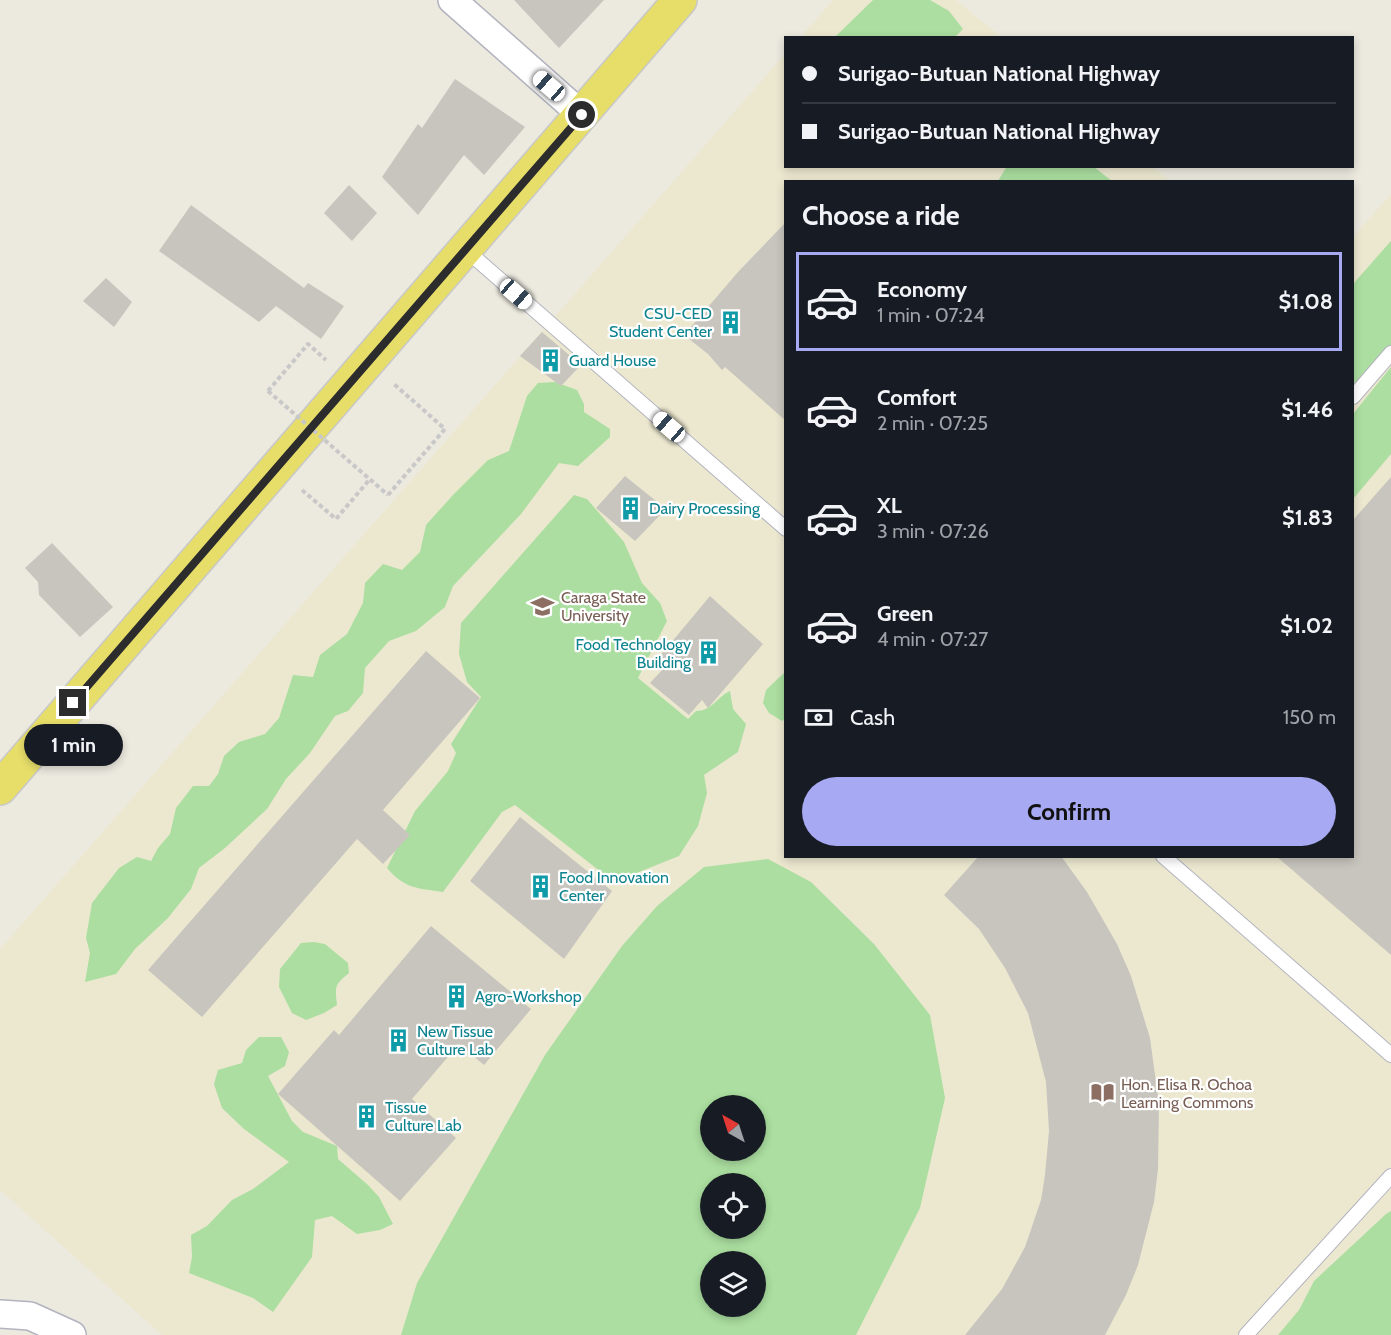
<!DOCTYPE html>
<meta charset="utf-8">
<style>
body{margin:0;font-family:Cabin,sans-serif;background:#242831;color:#f1f3f6;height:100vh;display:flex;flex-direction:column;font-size:22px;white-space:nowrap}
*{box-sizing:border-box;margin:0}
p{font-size:20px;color:#9ea1a6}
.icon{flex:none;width:33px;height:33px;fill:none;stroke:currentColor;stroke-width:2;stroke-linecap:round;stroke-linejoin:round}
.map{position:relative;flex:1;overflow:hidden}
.drawer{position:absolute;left:784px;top:180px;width:570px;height:678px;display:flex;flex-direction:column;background:#171b24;border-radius:0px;box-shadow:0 3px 9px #0003}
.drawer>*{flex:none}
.top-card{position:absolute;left:784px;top:36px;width:570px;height:132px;border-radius:0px;box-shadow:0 3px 9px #0003;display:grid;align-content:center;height:132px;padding:0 18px;background:#171b24}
.needle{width:39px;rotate:321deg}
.controls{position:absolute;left:700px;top:1095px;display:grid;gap:12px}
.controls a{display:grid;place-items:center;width:66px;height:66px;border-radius:50%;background:#171b24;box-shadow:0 3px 9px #0003;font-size:30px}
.end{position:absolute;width:27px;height:27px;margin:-14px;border:8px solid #2c2c2c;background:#fff;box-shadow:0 0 0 3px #fff}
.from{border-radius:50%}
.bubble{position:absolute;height:42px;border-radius:21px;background:#171b24;box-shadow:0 3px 9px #0003;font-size:20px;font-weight:800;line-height:42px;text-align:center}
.car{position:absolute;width:18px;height:36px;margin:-18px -9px;border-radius:8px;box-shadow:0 0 4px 2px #0007;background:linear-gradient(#fff 24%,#345 0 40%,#fff 0 76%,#345 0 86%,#fff 0)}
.top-card b{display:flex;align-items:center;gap:21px;height:57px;font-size:22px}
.top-card b+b{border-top:2px solid #363941}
.top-card i{width:15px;height:15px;background:#f1f3f6}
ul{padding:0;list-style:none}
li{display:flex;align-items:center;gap:18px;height:99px;margin:0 12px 9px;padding:0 6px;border:3px solid transparent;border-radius:0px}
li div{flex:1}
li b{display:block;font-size:22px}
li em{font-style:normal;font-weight:800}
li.current{border-color:#a7a9f2}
li>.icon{width:54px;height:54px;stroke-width:1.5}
h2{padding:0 18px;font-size:27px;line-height:72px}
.pay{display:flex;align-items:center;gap:15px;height:66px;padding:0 18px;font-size:22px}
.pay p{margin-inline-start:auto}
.action{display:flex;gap:12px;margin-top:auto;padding:12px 18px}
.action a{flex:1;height:69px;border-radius:36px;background:#a7a9f2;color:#111;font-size:24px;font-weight:800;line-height:69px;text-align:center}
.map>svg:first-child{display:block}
.education{fill:#ece8d0;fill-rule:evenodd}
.green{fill:#abdea0;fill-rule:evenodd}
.building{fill:#c8c5be}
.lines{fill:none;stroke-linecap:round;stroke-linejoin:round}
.service-casing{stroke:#b2b3be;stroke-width:16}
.minor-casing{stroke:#b2b3be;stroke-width:30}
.primary-casing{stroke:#c8c8c8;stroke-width:36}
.path{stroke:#c8c8c8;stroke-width:4;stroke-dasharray:4.5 3;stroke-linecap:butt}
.service{stroke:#fff;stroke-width:14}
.minor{stroke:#fff;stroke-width:27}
.primary{stroke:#e7de6a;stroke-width:33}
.path-bridge{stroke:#c8c8c8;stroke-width:4;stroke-dasharray:4.5 3;stroke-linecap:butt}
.route{stroke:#2c2c2c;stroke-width:8}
.labels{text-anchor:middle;stroke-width:4.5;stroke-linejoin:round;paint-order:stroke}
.culture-label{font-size:16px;fill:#0d838f;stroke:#fff;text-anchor:start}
.education-label{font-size:16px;fill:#785e54;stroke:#fff;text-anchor:start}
</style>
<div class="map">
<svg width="1391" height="1335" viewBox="0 0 1391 1335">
<rect width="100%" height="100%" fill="#ece9df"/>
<path class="education" d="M 833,0 L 956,0 L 1001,37 L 800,38 Z
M 786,53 L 786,166 L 1152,166 L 1170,181 L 786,182 L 786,856 L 1353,856 L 1353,237 L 1391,194 L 1391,1335 L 162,1335 L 0,1190 L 0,949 ZM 711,1106 L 756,1106 L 756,1150 L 711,1150 ZM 711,1184 L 756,1184 L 756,1228 L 711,1228 ZM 711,1262 L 756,1262 L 756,1306 L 711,1306 Z"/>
<path class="green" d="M 873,0 L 930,0 L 949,11 L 963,29 L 955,37 L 835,37 Z
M 1007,166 L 1094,167 L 1112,181 L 998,181 Z
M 1391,241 L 1391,349 L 1353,388 L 1353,284 Z
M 1391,367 L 1391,454 L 1353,499 L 1353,414 Z
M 555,382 L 577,390 L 584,404 L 584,412 L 610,429 L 610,437 L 578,466 L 559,463 L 521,514 L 453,586 L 445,607 L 416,631 L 389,641 L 365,668 L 363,693 L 348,711 L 335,716 L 310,753 L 286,779 L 267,809 L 225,848 L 199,868 L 191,889 L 168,918 L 135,949 L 116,974 L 85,982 L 90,953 L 86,938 L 92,903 L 119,868 L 137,857 L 151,861 L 158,848 L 170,834 L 176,808 L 193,786 L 209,786 L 218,774 L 224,756 L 239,742 L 265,734 L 279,718 L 293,675 L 313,677 L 320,655 L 347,634 L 363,603 L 365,583 L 383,564 L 402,570 L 420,552 L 426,525 L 453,495 L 488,460 L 509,451 L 527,396 L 538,383 Z
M 574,495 L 587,499 L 624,542 L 642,583 L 660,603 L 667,621 L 638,678 L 688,719 L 696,711 C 712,711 717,697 730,691 L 733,709 L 746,724 L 738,752 L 704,775 L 707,793 L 698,826 L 679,856 L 614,882 L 515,805 L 502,812 L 443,892 C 417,888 405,889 387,868 L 415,811 L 448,771 L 456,753 L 451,744 L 481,697 L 467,682 L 459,654 L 461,623 Z
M 786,671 L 786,718 L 782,721 L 769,713 L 763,703 L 766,690 Z
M 768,859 L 811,882 L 874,944 L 930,1015 L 945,1098 L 920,1208 L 856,1335 L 401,1335 L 417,1283 L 545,1055 L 622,946 L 657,906 L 704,867 ZM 711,1106 L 756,1106 L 756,1150 L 711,1150 ZM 711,1184 L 756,1184 L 756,1228 L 711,1228 ZM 711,1262 L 756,1262 L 756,1306 L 711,1306 Z
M 314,942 L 325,944 L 348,963 L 349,973 C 334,985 335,987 337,1005 L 324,1013 L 306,1020 L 292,1013 L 279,987 L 280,969 L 301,943 Z
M 259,1037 L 281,1037 L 289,1052 L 285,1066 L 268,1076 L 292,1121 L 303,1132 L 337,1146 L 338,1159 L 368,1185 L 379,1197 L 393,1224 L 380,1230 L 357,1234 L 332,1216 L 315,1220 L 312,1257 L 273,1312 L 253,1298 L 189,1273 L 192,1257 L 191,1235 L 207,1226 L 232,1200 L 253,1189 L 289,1162 L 244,1129 L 222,1108 L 214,1084 L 218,1070 L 242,1063 L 246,1050 Z
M 1391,1211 L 1391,1335 L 1278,1335 L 1299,1310 L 1314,1281 L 1386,1214 Z"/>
<path class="building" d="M 514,0 L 604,0 L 559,48 Z
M 455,79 L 525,127 L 484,175 L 464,155 L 418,215 L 382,177 L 418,124 L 422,128 Z
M 349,185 L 377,213 L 352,241 L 324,213 Z
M 191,205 L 304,288 L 308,283 L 344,306 L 321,339 L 276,306 L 259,322 L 159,251 Z
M 786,222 L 786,421 L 725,367 L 722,370 L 708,354 L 684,335 L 738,272 Z
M 106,278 L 132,302 L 114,327 L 83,301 Z
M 542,332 L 581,365 L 561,386 L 520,356 Z
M 625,476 L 666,509 L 635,541 L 596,508 Z
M 1391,477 L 1391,955 L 1276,856 L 1353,856 L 1353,520 Z
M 52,543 L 113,607 L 80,637 L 39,595 L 38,582 L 25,568 Z
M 710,596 L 763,644 L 708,708 L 702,700 L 689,715 L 650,683 L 663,669 L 655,662 Z
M 426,651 L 480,698 L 383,810 L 410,835 L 383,864 L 357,839 L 202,1017 L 148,970 Z
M 520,817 L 612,891 L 564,959 L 470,881 Z
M 979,856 L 1061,856 L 1087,892 L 1117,944 L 1131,976 L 1150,1038 L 1159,1104 L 1158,1169 L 1154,1202 L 1138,1265 L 1126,1295 L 1105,1335 L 965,1335 L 1002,1289 L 1025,1247 L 1041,1200 L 1045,1175 L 1049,1131 L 1046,1082 L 1028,1013 L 1005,968 L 979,929 L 944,895 Z
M 431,926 L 531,1009 L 484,1065 L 459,1044 L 412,1099 L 456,1138 L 400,1201 L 278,1094 L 334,1030 L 339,1035 Z"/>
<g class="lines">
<defs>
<path id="service" d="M 466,250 L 786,529
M 1353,397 L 1391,353
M 1163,856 L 1391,1055
M 1246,1335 L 1391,1176"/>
<path id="minor" d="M 452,0 L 582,115
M 0,1314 L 30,1316 L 72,1335"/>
<path id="primary" d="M 0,788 L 680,0"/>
</defs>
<use href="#service" class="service-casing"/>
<use href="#minor" class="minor-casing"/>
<use href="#primary" class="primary-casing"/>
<path class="path" d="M 268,391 L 308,344 L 326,360
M 302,490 L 336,519 L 370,479
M 388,495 L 445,429 L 394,384"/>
<use href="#service" class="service"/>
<use href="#minor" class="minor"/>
<use href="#primary" class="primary"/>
<path class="path-bridge" d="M 268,391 L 388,495"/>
</g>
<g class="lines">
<path class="route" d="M 73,703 L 582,115"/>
</g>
<defs>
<symbol id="building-bare" viewBox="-9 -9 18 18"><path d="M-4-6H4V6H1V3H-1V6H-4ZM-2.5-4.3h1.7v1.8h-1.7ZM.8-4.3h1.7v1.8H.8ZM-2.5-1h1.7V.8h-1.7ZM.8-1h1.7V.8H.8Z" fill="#0f9aa8" stroke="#fff" stroke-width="2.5" paint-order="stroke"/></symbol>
<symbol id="university-bare" viewBox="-9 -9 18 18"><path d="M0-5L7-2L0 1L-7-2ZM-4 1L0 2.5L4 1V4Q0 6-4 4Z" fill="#8d6e63" stroke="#fff" stroke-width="2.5" paint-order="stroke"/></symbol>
<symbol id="library-bare" viewBox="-9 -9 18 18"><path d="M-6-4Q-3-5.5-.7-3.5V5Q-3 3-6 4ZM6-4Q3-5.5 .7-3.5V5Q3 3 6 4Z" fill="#8d6e63" stroke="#fff" stroke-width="2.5" paint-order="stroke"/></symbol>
</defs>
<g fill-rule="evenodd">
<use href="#building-bare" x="714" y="306" width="33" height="33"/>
<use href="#building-bare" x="534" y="344" width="33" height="33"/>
<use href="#building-bare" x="614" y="492" width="33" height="33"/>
<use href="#university-bare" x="526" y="590" width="33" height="33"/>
<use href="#building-bare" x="692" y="636" width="33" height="33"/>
<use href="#building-bare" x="524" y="870" width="33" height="33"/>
<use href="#building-bare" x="440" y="980" width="33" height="33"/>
<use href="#building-bare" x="382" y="1024" width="33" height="33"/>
<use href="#library-bare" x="1086" y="1076" width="33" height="33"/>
<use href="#building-bare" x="350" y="1100" width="33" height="33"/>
</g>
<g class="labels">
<g class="culture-label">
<text x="712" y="319" text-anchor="end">CSU-CED<tspan x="712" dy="18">Student Center</tspan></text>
<text x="569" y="366">Guard House</text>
<text x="649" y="514">Dairy Processing</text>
<text x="691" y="650" text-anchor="end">Food Technology<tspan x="691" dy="18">Building</tspan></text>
<text x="559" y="883">Food Innovation<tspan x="559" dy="18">Center</tspan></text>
<text x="475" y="1002">Agro-Workshop</text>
<text x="417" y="1037">New Tissue<tspan x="417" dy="18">Culture Lab</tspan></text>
<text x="385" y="1113">Tissue<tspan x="385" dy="18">Culture Lab</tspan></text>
</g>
<g class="education-label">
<text x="561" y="603">Caraga State<tspan x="561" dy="18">University</tspan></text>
<text x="1121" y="1090">Hon. Elisa R. Ochoa<tspan x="1121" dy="18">Learning Commons</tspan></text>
</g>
</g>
</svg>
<div class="controls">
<a><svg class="needle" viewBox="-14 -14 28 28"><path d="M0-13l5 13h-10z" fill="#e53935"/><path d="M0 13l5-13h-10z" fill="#9ea1a6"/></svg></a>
<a><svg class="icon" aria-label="locate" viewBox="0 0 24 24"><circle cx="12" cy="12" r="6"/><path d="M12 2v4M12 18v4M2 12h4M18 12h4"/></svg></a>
<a><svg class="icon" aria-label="layers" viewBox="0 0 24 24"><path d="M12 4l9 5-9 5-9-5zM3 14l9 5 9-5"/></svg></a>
</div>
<i class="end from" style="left:582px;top:115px"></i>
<i class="end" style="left:73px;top:703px"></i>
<div class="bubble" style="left:24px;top:724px;width:99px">1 min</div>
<i class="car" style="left:549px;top:86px;rotate:311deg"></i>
<i class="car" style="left:516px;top:294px;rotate:131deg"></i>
<i class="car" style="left:669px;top:427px;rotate:311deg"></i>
<div class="top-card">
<b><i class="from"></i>Surigao-Butuan National Highway</b>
<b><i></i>Surigao-Butuan National Highway</b>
</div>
<section class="drawer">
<h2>Choose a ride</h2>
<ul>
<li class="current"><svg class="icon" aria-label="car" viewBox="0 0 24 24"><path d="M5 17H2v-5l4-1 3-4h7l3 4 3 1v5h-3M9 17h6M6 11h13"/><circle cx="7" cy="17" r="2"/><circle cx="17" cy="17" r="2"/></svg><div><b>Economy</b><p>1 min · 07:24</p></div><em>$1.08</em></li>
<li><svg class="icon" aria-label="car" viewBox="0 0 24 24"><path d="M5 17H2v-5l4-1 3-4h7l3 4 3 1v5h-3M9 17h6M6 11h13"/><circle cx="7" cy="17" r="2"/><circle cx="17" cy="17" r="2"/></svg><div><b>Comfort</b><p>2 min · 07:25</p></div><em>$1.46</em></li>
<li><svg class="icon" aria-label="car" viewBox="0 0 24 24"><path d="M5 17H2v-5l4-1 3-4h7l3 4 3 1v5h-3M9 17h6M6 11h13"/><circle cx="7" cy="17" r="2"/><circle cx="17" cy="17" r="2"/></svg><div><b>XL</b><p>3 min · 07:26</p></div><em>$1.83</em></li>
<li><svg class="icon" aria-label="car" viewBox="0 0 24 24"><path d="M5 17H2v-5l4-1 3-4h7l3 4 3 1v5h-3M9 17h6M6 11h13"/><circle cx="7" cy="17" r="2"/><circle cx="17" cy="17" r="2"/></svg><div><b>Green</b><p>4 min · 07:27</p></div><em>$1.02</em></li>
</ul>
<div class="pay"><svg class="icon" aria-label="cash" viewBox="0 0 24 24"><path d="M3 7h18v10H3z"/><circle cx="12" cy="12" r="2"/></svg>Cash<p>150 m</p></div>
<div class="action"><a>Confirm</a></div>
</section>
</div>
